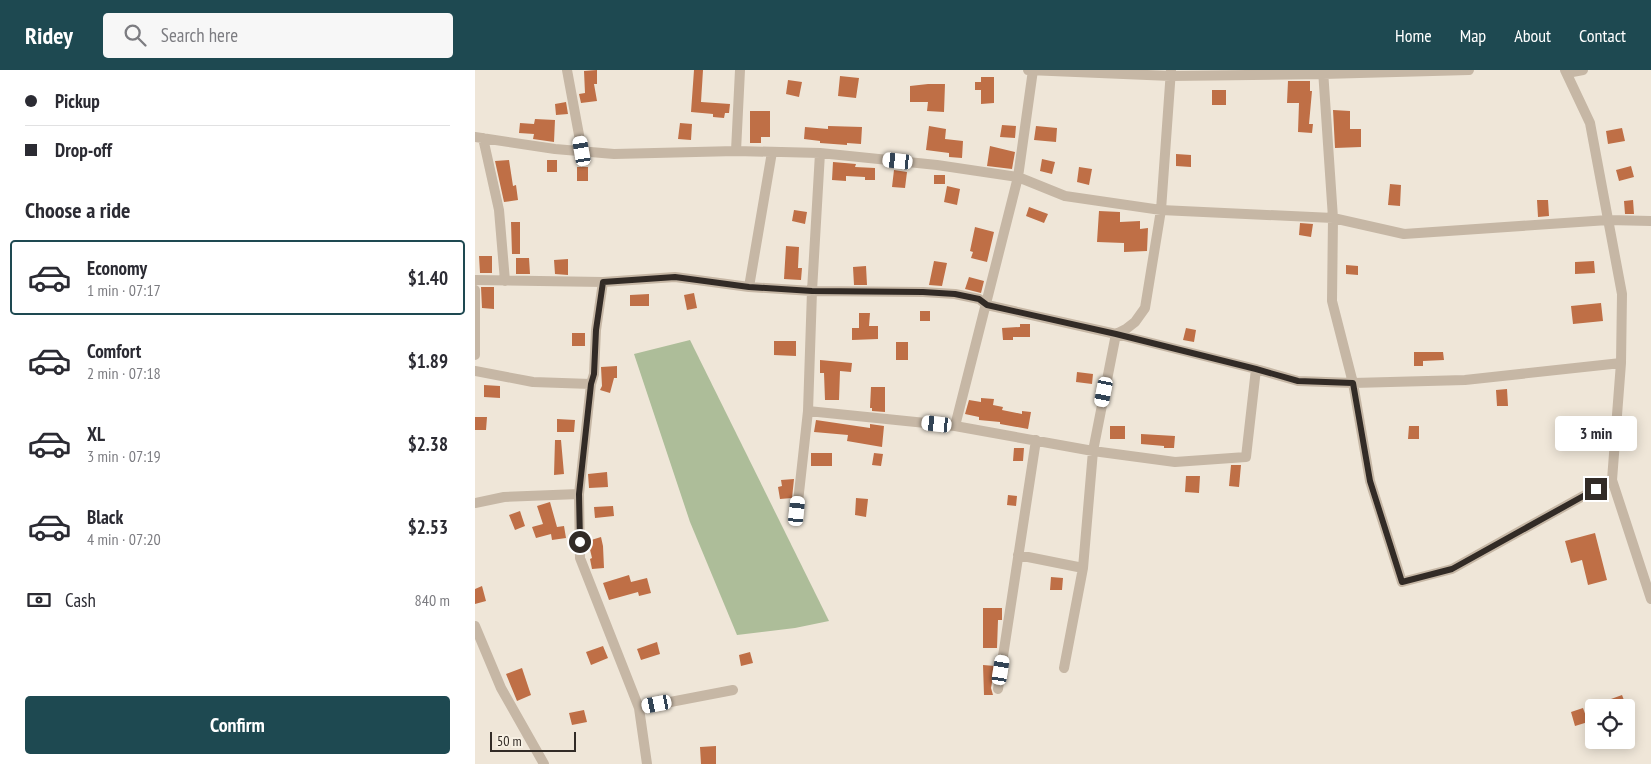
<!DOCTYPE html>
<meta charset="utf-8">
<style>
body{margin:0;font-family:"PT Sans Narrow",sans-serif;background:#f7f7f7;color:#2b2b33;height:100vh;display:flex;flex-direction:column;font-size:19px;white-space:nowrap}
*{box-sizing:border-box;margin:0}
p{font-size:16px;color:#7c7c81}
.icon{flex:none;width:28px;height:28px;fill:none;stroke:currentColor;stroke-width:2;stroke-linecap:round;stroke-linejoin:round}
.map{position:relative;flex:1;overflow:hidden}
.details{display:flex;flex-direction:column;background:#fff;width:475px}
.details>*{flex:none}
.top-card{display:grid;align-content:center;height:110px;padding:0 25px;background:#fff}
.controls{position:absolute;left:1110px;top:629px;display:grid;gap:10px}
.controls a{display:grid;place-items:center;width:50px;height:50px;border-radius:5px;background:#fff;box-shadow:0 2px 12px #0003;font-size:25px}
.scale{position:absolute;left:15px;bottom:12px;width:86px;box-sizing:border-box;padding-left:5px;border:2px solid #322b26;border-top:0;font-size:14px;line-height:18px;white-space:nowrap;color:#322b26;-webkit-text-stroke:4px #f7f0e3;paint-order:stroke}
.end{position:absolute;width:22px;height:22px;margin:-11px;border:6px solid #322b26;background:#fff;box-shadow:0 0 0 2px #fff}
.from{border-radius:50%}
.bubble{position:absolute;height:35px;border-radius:5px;background:#fff;box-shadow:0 2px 12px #0003;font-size:16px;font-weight:600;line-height:35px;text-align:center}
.car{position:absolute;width:15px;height:30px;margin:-15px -8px;border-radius:6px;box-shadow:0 0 4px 1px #0007;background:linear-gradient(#fff 24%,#345 0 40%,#fff 0 76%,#345 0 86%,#fff 0)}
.top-card b{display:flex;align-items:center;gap:18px;height:48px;font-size:19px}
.top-card b+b{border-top:1px solid #e1e1e2}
.top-card i{width:12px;height:12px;background:#2b2b33}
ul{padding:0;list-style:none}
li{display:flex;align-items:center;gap:15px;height:75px;margin:0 10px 8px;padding:0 15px;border:2px solid transparent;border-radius:5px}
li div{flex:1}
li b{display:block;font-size:19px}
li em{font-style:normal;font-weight:600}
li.active{border-color:#1e4951}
li>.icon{width:45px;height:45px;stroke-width:1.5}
h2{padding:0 25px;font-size:22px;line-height:60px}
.pay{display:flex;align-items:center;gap:12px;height:55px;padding:0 25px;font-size:19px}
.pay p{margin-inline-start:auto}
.action{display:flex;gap:10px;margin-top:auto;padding:10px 25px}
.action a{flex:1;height:58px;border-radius:5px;background:#1e4951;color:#fff;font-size:20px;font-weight:600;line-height:58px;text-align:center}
header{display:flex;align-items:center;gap:30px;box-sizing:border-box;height:70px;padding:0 25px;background:#1e4951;color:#fff}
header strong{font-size:24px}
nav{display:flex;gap:28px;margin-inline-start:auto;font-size:18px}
.search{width:350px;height:45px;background:#f7f7f7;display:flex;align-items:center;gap:12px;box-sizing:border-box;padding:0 18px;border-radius:5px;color:#7c7c81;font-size:19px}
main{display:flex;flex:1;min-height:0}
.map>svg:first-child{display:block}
.green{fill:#adbd99}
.building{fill:#bf6f46}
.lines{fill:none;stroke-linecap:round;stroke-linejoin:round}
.minor{stroke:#c6b7a5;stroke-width:10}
.route{stroke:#322b26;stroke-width:6}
</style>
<header>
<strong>Ridey</strong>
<div class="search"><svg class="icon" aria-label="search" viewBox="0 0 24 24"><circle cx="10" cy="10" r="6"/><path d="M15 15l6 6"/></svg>Search here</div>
<nav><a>Home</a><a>Map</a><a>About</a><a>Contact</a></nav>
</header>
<main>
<section class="details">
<div class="top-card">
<b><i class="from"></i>Pickup</b>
<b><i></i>Drop-off</b>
</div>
<h2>Choose a ride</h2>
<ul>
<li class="active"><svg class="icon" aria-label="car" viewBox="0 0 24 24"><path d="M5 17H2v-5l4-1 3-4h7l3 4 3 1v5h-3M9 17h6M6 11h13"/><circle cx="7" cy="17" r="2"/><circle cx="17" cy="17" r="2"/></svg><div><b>Economy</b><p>1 min · 07:17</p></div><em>$1.40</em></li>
<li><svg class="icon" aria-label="car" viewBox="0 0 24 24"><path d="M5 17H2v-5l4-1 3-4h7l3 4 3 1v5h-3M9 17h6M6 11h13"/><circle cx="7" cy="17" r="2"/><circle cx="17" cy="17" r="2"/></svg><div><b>Comfort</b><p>2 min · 07:18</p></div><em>$1.89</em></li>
<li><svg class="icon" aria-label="car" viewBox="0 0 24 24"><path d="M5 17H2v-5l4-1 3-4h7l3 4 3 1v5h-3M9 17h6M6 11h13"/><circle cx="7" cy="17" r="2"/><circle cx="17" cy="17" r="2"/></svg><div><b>XL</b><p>3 min · 07:19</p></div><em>$2.38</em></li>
<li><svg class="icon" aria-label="car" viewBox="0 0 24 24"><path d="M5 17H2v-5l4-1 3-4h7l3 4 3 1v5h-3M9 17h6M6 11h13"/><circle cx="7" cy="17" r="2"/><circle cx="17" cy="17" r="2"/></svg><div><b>Black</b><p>4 min · 07:20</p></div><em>$2.53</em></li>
</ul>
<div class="pay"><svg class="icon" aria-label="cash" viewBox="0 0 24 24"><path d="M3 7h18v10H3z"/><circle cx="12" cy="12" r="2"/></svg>Cash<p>840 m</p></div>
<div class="action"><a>Confirm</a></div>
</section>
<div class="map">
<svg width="1176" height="694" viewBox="0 0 1176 694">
<rect width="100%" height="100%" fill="#efe6d8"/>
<path class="green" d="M 215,270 L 354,551 L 320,558 L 262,565 L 215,452 L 159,284 Z"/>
<path class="building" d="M 122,0 L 122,14 L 119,14 L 122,31 L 106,33 L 104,24 L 110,23 L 109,1 Z
M 219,0 L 228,0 L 226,32 L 255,34 L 254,43 L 250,43 L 249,48 L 238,47 L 238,44 L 216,42 Z
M 365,6 L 384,8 L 381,28 L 363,26 Z
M 506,7 L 519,7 L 519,33 L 506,34 L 506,20 L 500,20 L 500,12 L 506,12 Z
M 313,10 L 327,12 L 324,27 L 311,24 Z
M 813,11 L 835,11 L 835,21 L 837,21 L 834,54 L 838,54 L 837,63 L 823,62 L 824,33 L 812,33 Z
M 453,14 L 470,14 L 469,42 L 452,41 L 453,32 L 435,32 L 435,16 Z
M 737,20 L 751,20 L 751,35 L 737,35 Z
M 91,32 L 93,44 L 81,45 L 80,34 Z
M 858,40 L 875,41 L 875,59 L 886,59 L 886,77 L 860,78 Z
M 275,41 L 295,41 L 295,67 L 286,67 L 286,73 L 275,73 Z
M 60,49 L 80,50 L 79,72 L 58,69 L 59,64 L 44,63 L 45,53 L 59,54 Z
M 205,53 L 217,54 L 216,70 L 203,69 Z
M 527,55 L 541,56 L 540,68 L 525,67 Z
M 353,56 L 387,57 L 386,74 L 372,73 L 372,75 L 345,73 L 345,71 L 329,69 L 330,57 L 353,59 Z
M 454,56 L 471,59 L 470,69 L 488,71 L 487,88 L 474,87 L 474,83 L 451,80 Z
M 561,56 L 582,58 L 581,72 L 559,70 Z
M 1147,58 L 1150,71 L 1133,74 L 1131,61 Z
M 515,76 L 540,82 L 537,99 L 512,96 Z
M 701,84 L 716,85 L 716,97 L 701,96 Z
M 567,89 L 580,92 L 577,104 L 565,101 Z
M 34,90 L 38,116 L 41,115 L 43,130 L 29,132 L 20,91 Z
M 72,90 L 82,90 L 82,102 L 72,102 Z
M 358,92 L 381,94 L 380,97 L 400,98 L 400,110 L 390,110 L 390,107 L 371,106 L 371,111 L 357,110 Z
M 1156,96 L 1159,107 L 1144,111 L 1141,100 Z
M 102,97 L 113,97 L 113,111 L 102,111 Z
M 604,97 L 617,99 L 614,115 L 602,112 Z
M 419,100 L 432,102 L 430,118 L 417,117 Z
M 459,105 L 470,105 L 470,114 L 459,114 Z
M 915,114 L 926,115 L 925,136 L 913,135 Z
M 472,116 L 485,119 L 482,135 L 469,132 Z
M 1062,130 L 1073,130 L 1074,146 L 1063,147 Z
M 1158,130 L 1159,144 L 1150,144 L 1149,131 Z
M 554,137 L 573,144 L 569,153 L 551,146 Z
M 319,140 L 332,142 L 330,154 L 317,151 Z
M 624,141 L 645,142 L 645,152 L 665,151 L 665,159 L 673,158 L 672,181 L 649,182 L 649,173 L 622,172 Z
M 36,152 L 45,152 L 45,184 L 37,184 Z
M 825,153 L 838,154 L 836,167 L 824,165 Z
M 500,157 L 519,162 L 512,192 L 496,188 L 498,182 L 495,181 Z
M 311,176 L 324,177 L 323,198 L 327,198 L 326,210 L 309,209 Z
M 4,186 L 17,186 L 17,203 L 5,203 Z
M 41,188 L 54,188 L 55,204 L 41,204 Z
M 93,189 L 93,205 L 80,204 L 79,190 Z
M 459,191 L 472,193 L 467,216 L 454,215 Z
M 1119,191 L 1120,203 L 1100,204 L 1100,192 Z
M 871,195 L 883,196 L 883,205 L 871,204 Z
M 391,196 L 392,215 L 379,215 L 378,197 Z
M 494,207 L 509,211 L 506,223 L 490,219 Z
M 6,217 L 19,217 L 19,239 L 7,238 Z
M 219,223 L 222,238 L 212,240 L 209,225 Z
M 174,224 L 174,236 L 155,236 L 155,225 Z
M 1126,233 L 1128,251 L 1098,254 L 1096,236 Z
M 445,241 L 455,241 L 455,251 L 445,251 Z
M 384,243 L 395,243 L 394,256 L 403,256 L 403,269 L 377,270 L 377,258 L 384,258 Z
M 545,254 L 555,254 L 555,267 L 538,267 L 538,270 L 528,270 L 527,258 L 545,257 Z
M 711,258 L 721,260 L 719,272 L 708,270 Z
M 97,263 L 110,263 L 110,276 L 97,276 Z
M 299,271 L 321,271 L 321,286 L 299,285 Z
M 421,272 L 433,272 L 433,290 L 421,290 Z
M 939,282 L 968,282 L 969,290 L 948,291 L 948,296 L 939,296 Z
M 345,290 L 377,293 L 376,302 L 365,301 L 364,330 L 350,330 L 349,303 L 345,303 Z
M 142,296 L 142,308 L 139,308 L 135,323 L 125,320 L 127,316 L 126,297 Z
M 602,302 L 618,304 L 617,314 L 601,312 Z
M 9,315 L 25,316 L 25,328 L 9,327 Z
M 396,317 L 410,317 L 410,342 L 397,341 L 397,338 L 395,338 Z
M 1032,319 L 1033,336 L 1022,336 L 1021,320 Z
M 506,328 L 519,329 L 518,335 L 528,337 L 527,340 L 547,344 L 547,341 L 556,342 L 553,359 L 525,354 L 525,352 L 504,350 L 504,347 L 490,344 L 494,330 L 506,332 Z
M 0,347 L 12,347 L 11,360 L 0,360 Z
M 82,349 L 100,350 L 99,362 L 82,362 Z
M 341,350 L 395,358 L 395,354 L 409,356 L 407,377 L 372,371 L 373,365 L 339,362 Z
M 635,356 L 650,356 L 650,369 L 635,369 Z
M 934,356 L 944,356 L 944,369 L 933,369 Z
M 666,364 L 700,366 L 699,378 L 689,378 L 689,376 L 666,374 Z
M 80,370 L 86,370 L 89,404 L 79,405 Z
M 539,378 L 549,378 L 548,391 L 538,391 Z
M 336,383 L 357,383 L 357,396 L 336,396 Z
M 399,383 L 408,384 L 406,396 L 397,395 Z
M 756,395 L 766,395 L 764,417 L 754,416 Z
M 132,402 L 133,417 L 114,418 L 113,404 Z
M 711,406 L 725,406 L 724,423 L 710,422 Z
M 319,409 L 317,428 L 305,429 L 303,417 L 307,416 L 306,410 Z
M 533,425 L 542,426 L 541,436 L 532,435 Z
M 381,428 L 393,429 L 391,447 L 380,445 Z
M 75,432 L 82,457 L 89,456 L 91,468 L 77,470 L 76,464 L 61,468 L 57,457 L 68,454 L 62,436 Z
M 138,436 L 139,446 L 120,448 L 119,437 Z
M 45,441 L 50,456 L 40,460 L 34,445 Z
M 1120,463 L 1132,510 L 1113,515 L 1107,490 L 1096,493 L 1090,471 Z
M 126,467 L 128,476 L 129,498 L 117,499 L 115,489 L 117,488 L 113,471 Z
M 154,505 L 156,512 L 172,508 L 176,523 L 164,526 L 163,522 L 134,530 L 128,513 Z
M 576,507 L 588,508 L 587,520 L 575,520 Z
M 7,516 L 11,531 L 0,534 L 0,519 Z
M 508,538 L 527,538 L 527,550 L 523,550 L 522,578 L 508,578 Z
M 182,572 L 185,584 L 166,590 L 162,579 Z
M 128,576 L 133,588 L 116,595 L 111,582 Z
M 275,582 L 278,593 L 266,596 L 264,585 Z
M 508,595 L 520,596 L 516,618 L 518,625 L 509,625 Z
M 47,598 L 56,625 L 42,631 L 31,604 Z
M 1147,625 L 1152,638 L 1139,638 L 1136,629 Z
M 1108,638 L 1113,652 L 1100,656 L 1096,642 Z
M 109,640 L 112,652 L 97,655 L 94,643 Z
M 241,676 L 241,694 L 226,694 L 225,677 Z"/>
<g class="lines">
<path class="minor" d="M 92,0 L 107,81
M 553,0 L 696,6 L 848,4 L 994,0
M 848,0 L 858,148 L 857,231 L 878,313 L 895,411 L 927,512 L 977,499 L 1137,410
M 1090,0 L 1115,53 L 1147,224 L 1146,293 L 1137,410 L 1176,529
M 1092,3 L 1108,0
M 0,67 L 80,79 L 139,84 L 261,81 L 345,83 L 462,95 L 543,107 L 590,126 L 686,140 L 858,148 L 929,164 L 1133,150 L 1176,151
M 8,68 L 24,140 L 30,211
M 261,81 L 265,0
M 0,210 L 128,212 L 200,207 L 274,217 L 337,221 L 448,222 L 480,224 L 504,229 L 512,235 L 641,264 L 781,299 L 823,311 L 878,313 L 990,310 L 1146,293
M 128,212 L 121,260 L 119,304 L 116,314 L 104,424 L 105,488 L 164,638 L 172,694
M 274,217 L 297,82
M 0,220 L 0,285
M 0,301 L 58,312 L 116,314
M 333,341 L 480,356 L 618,381 L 700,392 L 771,387 L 781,299
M 480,356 L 543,107 L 558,0
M 0,433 L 29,427 L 104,424
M 322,441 L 333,341 L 337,221 L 345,83
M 543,485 L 608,498
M 0,556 L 26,618 L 69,694
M 589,598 L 608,498 L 618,381 L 641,264 L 651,259 L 660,252 L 670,238 L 686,140 L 696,0
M 523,619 L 561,370
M 164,638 L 258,620"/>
</g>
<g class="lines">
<path class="route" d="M 105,472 L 104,424 L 116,314 L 119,304 L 121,260 L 128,212 L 200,207 L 274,217 L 337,221 L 448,222 L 480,224 L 504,229 L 512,235 L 641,264 L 781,299 L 823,311 L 878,313 L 895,411 L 927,512 L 977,499 L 1121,419"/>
</g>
</svg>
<div class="controls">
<a><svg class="icon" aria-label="locate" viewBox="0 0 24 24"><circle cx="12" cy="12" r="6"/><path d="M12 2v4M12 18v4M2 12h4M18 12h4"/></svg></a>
</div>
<div class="scale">50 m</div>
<i class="end from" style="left:105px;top:472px"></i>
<i class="end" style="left:1121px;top:419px"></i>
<div class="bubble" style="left:1080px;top:346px;width:82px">3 min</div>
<i class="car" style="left:107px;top:81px;rotate:350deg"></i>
<i class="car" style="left:423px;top:91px;rotate:276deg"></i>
<i class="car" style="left:629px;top:322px;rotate:191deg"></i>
<i class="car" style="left:462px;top:354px;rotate:276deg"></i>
<i class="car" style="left:322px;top:441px;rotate:6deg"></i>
<i class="car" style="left:526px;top:600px;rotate:9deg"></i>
<i class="car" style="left:182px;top:634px;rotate:259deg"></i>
</div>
</main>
